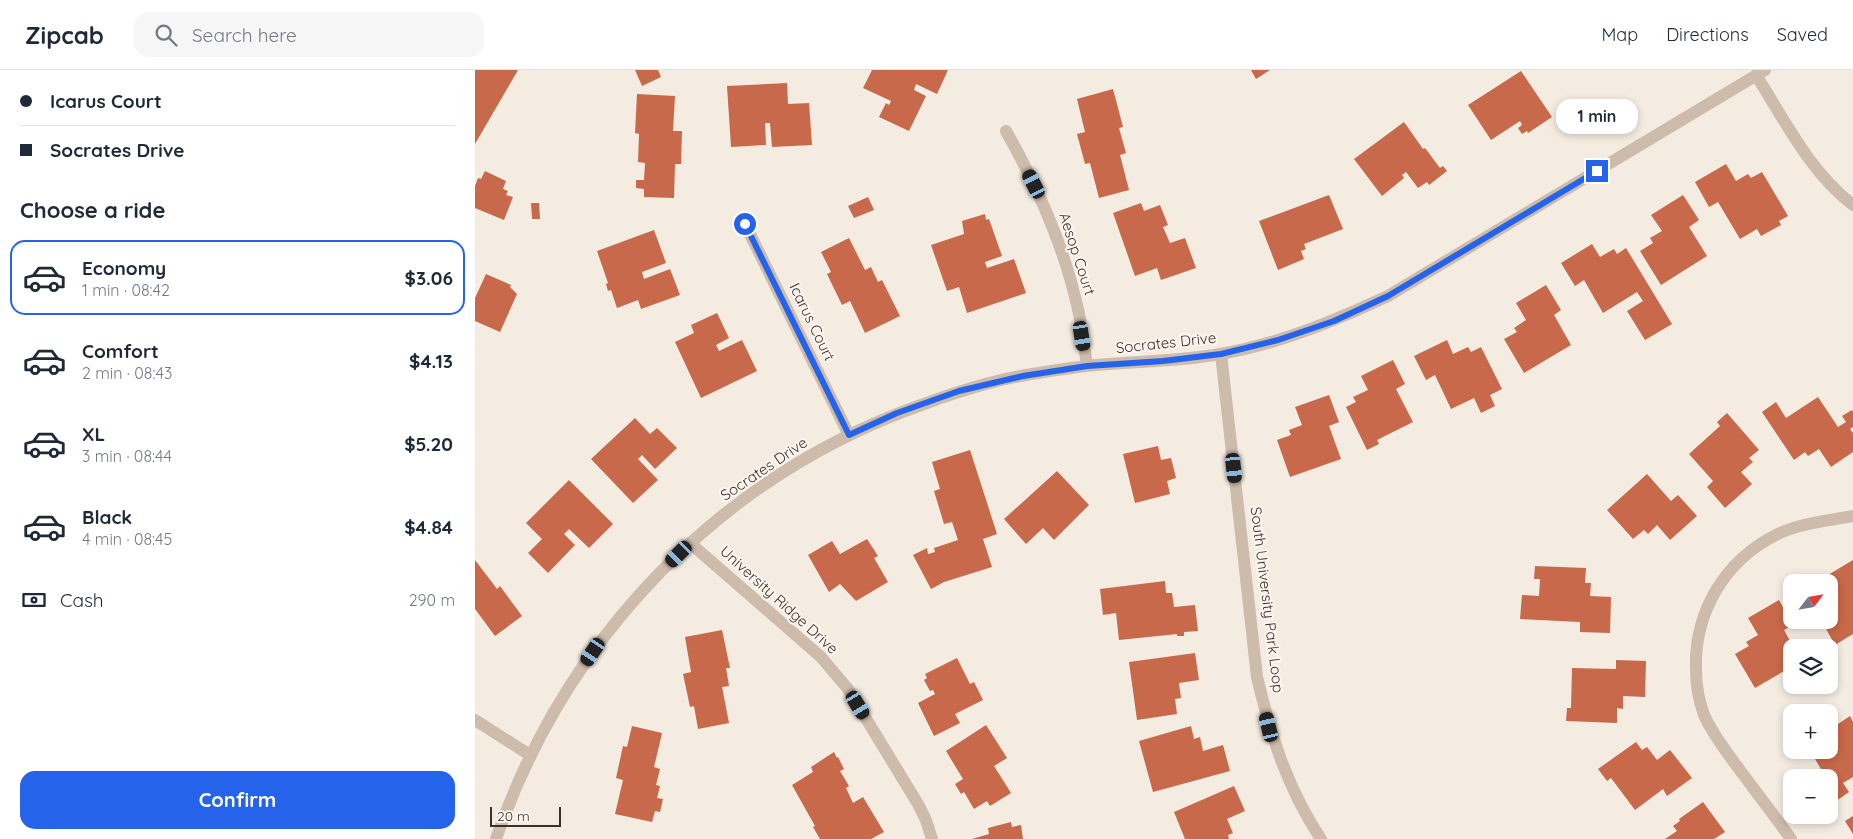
<!DOCTYPE html>
<meta charset="utf-8">
<style>
body{margin:0;font-family:Quicksand,sans-serif;background:#f6f6f7;color:#1f2937;height:100vh;display:flex;flex-direction:column;font-size:19px;white-space:nowrap}
*{box-sizing:border-box;margin:0}
p{font-size:16px;color:#747a83}
.icon{flex:none;width:28px;height:28px;fill:none;stroke:currentColor;stroke-width:2;stroke-linecap:round;stroke-linejoin:round}
.map{position:relative;flex:1;overflow:hidden}
.side{display:flex;flex-direction:column;background:#fff;width:475px}
.side>*{flex:none}
.guide{display:grid;align-content:center;height:110px;padding:0 20px;background:#fff}
.needle{width:32px;rotate:59deg}
.tools{position:absolute;left:1308px;top:504px;display:grid;gap:10px}
.tools a{display:grid;place-items:center;width:55px;height:55px;border-radius:10px;background:#fff;box-shadow:0 2px 8px #0003;font-size:25px}
.scale{position:absolute;left:15px;bottom:12px;width:71px;box-sizing:border-box;padding-left:5px;border:2px solid #3b302b;border-top:0;font-size:14px;line-height:18px;white-space:nowrap;color:#3b302b;-webkit-text-stroke:4px #fbf5ee;paint-order:stroke}
.end{position:absolute;width:22px;height:22px;margin:-11px;border:6px solid #2563eb;background:#fff;box-shadow:0 0 0 2px #fff}
.from{border-radius:50%}
.bubble{position:absolute;height:35px;border-radius:15px;background:#fff;box-shadow:0 2px 8px #0003;font-size:16px;font-weight:700;line-height:35px;text-align:center}
.car{position:absolute;width:15px;height:30px;margin:-15px -8px;border-radius:6px;box-shadow:0 0 4px 1px #0007;background:linear-gradient(#222 24%,#8ab4d8 0 40%,#222 0 76%,#8ab4d8 0 86%,#222 0)}
.guide b{display:flex;align-items:center;gap:18px;height:48px;font-size:19px}
.guide b+b{border-top:1px solid #e0e1e3}
.guide i{width:12px;height:12px;background:#1f2937}
ul{padding:0;list-style:none}
li{display:flex;align-items:center;gap:15px;height:75px;margin:0 10px 8px;padding:0 10px;border:2px solid transparent;border-radius:15px}
li div{flex:1}
li b{display:block;font-size:19px}
li em{font-style:normal;font-weight:700}
li.active{border-color:#2563eb}
li>.icon{width:45px;height:45px;stroke-width:1.5}
h2{padding:0 20px;font-size:22px;line-height:60px}
.pay{display:flex;align-items:center;gap:12px;height:55px;padding:0 20px;font-size:19px}
.pay p{margin-inline-start:auto}
.action{display:flex;gap:10px;margin-top:auto;padding:10px 20px}
.action a{flex:1;height:58px;border-radius:15px;background:#2563eb;color:#fff;font-size:20px;font-weight:700;line-height:58px;text-align:center}
header{display:flex;align-items:center;gap:30px;box-sizing:border-box;height:70px;padding:0 25px;background:#fff;border-bottom:1px solid #e0e1e3}
header strong{font-size:24px}
nav{display:flex;gap:28px;margin-inline-start:auto;font-size:18px}
.search{width:350px;height:45px;background:#f6f6f7;display:flex;align-items:center;gap:12px;box-sizing:border-box;padding:0 18px;border-radius:15px;color:#747a83;font-size:19px}
main{display:flex;flex:1;min-height:0}
.map>svg:first-child{display:block}
.building{fill:#c8694b}
.lines{fill:none;stroke-linecap:round;stroke-linejoin:round}
.minor{stroke:#cdbbac;stroke-width:12}
.route{stroke:#2563eb;stroke-width:6}
.labels{text-anchor:middle;stroke-width:4.5;stroke-linejoin:round;paint-order:stroke}
.street-label{font-size:15px;fill:#3b302b;stroke:#fbf5ee}
</style>
<header>
<strong>Zipcab</strong>
<div class="search"><svg class="icon" aria-label="search" viewBox="0 0 24 24"><circle cx="10" cy="10" r="6"/><path d="M15 15l6 6"/></svg>Search here</div>
<nav><a>Map</a><a>Directions</a><a>Saved</a></nav>
</header>
<main>
<section class="side">
<div class="guide">
<b><i class="from"></i>Icarus Court</b>
<b><i></i>Socrates Drive</b>
</div>
<h2>Choose a ride</h2>
<ul>
<li class="active"><svg class="icon" aria-label="car" viewBox="0 0 24 24"><path d="M5 17H2v-5l4-1 3-4h7l3 4 3 1v5h-3M9 17h6M6 11h13"/><circle cx="7" cy="17" r="2"/><circle cx="17" cy="17" r="2"/></svg><div><b>Economy</b><p>1 min · 08:42</p></div><em>$3.06</em></li>
<li><svg class="icon" aria-label="car" viewBox="0 0 24 24"><path d="M5 17H2v-5l4-1 3-4h7l3 4 3 1v5h-3M9 17h6M6 11h13"/><circle cx="7" cy="17" r="2"/><circle cx="17" cy="17" r="2"/></svg><div><b>Comfort</b><p>2 min · 08:43</p></div><em>$4.13</em></li>
<li><svg class="icon" aria-label="car" viewBox="0 0 24 24"><path d="M5 17H2v-5l4-1 3-4h7l3 4 3 1v5h-3M9 17h6M6 11h13"/><circle cx="7" cy="17" r="2"/><circle cx="17" cy="17" r="2"/></svg><div><b>XL</b><p>3 min · 08:44</p></div><em>$5.20</em></li>
<li><svg class="icon" aria-label="car" viewBox="0 0 24 24"><path d="M5 17H2v-5l4-1 3-4h7l3 4 3 1v5h-3M9 17h6M6 11h13"/><circle cx="7" cy="17" r="2"/><circle cx="17" cy="17" r="2"/></svg><div><b>Black</b><p>4 min · 08:45</p></div><em>$4.84</em></li>
</ul>
<div class="pay"><svg class="icon" aria-label="cash" viewBox="0 0 24 24"><path d="M3 7h18v10H3z"/><circle cx="12" cy="12" r="2"/></svg>Cash<p>290 m</p></div>
<div class="action"><a>Confirm</a></div>
</section>
<div class="map">
<svg width="1378" height="769" viewBox="0 0 1378 769">
<rect width="100%" height="100%" fill="#f4ebe1"/>
<path class="building" d="M 0,0 L 43,0 L 0,74 Z
M 160,0 L 183,0 L 186,7 L 167,16 Z
M 397,0 L 473,0 L 462,24 L 441,14 L 439,20 L 451,26 L 434,61 L 404,47 L 411,33 L 414,35 L 416,31 L 388,18 Z
M 776,0 L 795,0 L 781,9 Z
M 1046,1 L 1077,47 L 1053,63 L 1052,61 L 1047,64 L 1043,58 L 1047,55 L 1045,51 L 1016,70 L 993,35 Z
M 312,13 L 313,34 L 334,33 L 337,75 L 297,77 L 295,53 L 290,53 L 291,75 L 256,77 L 252,16 Z
M 638,19 L 648,57 L 644,58 L 651,83 L 645,85 L 654,120 L 624,128 L 615,93 L 610,94 L 602,64 L 610,62 L 602,29 Z
M 162,24 L 200,26 L 198,61 L 207,61 L 206,94 L 200,94 L 199,128 L 169,127 L 169,119 L 161,118 L 161,110 L 169,110 L 170,93 L 163,92 L 164,64 L 160,63 Z
M 929,52 L 948,79 L 950,78 L 965,98 L 968,96 L 972,101 L 954,115 L 952,112 L 943,118 L 931,102 L 927,105 L 929,108 L 907,126 L 879,89 Z
M 1251,94 L 1261,111 L 1273,104 L 1276,108 L 1287,102 L 1313,146 L 1304,151 L 1306,155 L 1286,166 L 1282,159 L 1265,169 L 1243,132 L 1234,137 L 1220,112 Z
M 10,101 L 31,111 L 28,119 L 33,121 L 31,125 L 38,127 L 29,150 L 0,138 L 0,116 L 3,108 L 6,109 Z
M 854,125 L 868,159 L 829,174 L 831,179 L 826,181 L 829,189 L 803,200 L 784,151 Z
M 1208,125 L 1224,150 L 1214,157 L 1232,186 L 1186,215 L 1165,181 L 1178,173 L 1175,168 L 1187,161 L 1176,145 Z
M 393,127 L 399,140 L 379,148 L 373,136 Z
M 56,133 L 64,133 L 65,149 L 57,149 Z
M 666,133 L 669,141 L 685,135 L 693,155 L 688,157 L 695,173 L 710,168 L 721,198 L 686,210 L 682,198 L 660,206 L 638,143 Z
M 510,144 L 511,150 L 514,149 L 527,186 L 510,192 L 512,198 L 539,189 L 551,223 L 492,243 L 484,217 L 472,221 L 456,175 L 489,164 L 487,151 Z
M 179,160 L 191,193 L 167,202 L 169,209 L 195,199 L 205,225 L 166,239 L 163,230 L 142,238 L 136,220 L 133,221 L 131,214 L 133,213 L 122,181 Z
M 374,168 L 390,200 L 396,197 L 403,212 L 407,210 L 425,246 L 390,263 L 375,231 L 367,235 L 352,204 L 356,202 L 346,182 Z
M 1117,174 L 1125,187 L 1139,179 L 1142,184 L 1151,178 L 1197,254 L 1170,270 L 1152,241 L 1168,231 L 1162,222 L 1128,243 L 1109,210 L 1100,216 L 1086,193 Z
M 11,204 L 36,215 L 35,217 L 42,224 L 25,262 L 0,251 L 0,228 Z
M 1071,215 L 1086,240 L 1079,245 L 1096,275 L 1049,303 L 1029,269 L 1042,262 L 1039,258 L 1051,250 L 1041,233 Z
M 242,243 L 254,268 L 241,275 L 244,281 L 267,270 L 282,301 L 226,328 L 200,272 L 219,263 L 216,255 Z
M 972,270 L 978,284 L 993,277 L 996,282 L 1006,277 L 1027,319 L 1015,325 L 1020,336 L 1006,343 L 999,328 L 976,339 L 960,305 L 951,310 L 939,286 Z
M 918,290 L 930,314 L 921,319 L 938,352 L 902,370 L 904,374 L 892,380 L 871,337 L 881,332 L 878,327 L 893,320 L 886,306 Z
M 854,325 L 864,352 L 854,356 L 866,389 L 815,407 L 802,370 L 816,365 L 814,360 L 827,355 L 820,337 Z
M 1343,327 L 1363,357 L 1371,352 L 1367,346 L 1377,340 L 1378,342 L 1378,357 L 1375,359 L 1378,363 L 1378,382 L 1356,397 L 1344,379 L 1333,386 L 1330,382 L 1319,390 L 1287,342 L 1301,332 L 1311,348 Z
M 1252,343 L 1284,380 L 1274,388 L 1278,392 L 1266,402 L 1277,414 L 1250,438 L 1232,417 L 1238,411 L 1214,384 L 1245,356 L 1242,352 Z
M 160,348 L 175,364 L 182,358 L 202,378 L 180,399 L 167,385 L 163,389 L 183,410 L 158,433 L 116,389 Z
M 683,376 L 686,390 L 696,388 L 701,408 L 692,411 L 695,424 L 660,433 L 648,384 Z
M 495,380 L 522,464 L 508,469 L 517,497 L 469,512 L 456,519 L 438,485 L 452,478 L 453,484 L 460,482 L 459,478 L 483,470 L 477,452 L 469,454 L 459,421 L 465,419 L 457,392 Z
M 582,401 L 614,435 L 579,470 L 568,458 L 551,474 L 529,449 Z
M 1172,404 L 1196,431 L 1203,425 L 1222,446 L 1195,470 L 1182,455 L 1173,464 L 1169,460 L 1158,469 L 1132,440 Z
M 94,410 L 138,454 L 114,478 L 94,459 L 89,464 L 100,475 L 73,503 L 53,483 L 67,469 L 51,453 Z
M 392,469 L 403,486 L 399,488 L 413,512 L 381,531 L 365,514 L 354,522 L 333,485 L 357,471 L 365,484 Z
M 0,490 L 22,519 L 25,516 L 47,546 L 20,566 L 0,539 Z
M 1378,490 L 1378,564 L 1360,575 L 1346,550 L 1354,550 L 1354,527 L 1363,521 L 1353,505 Z
M 1060,496 L 1111,498 L 1110,513 L 1116,513 L 1115,526 L 1136,527 L 1135,563 L 1105,562 L 1105,552 L 1045,549 L 1047,525 L 1064,526 L 1065,509 L 1059,509 Z
M 690,511 L 691,523 L 697,523 L 699,537 L 720,535 L 723,561 L 709,562 L 709,566 L 702,566 L 702,564 L 644,570 L 641,543 L 628,545 L 625,519 Z
M 1304,530 L 1318,555 L 1309,560 L 1319,578 L 1316,578 L 1316,597 L 1280,618 L 1260,584 L 1274,576 L 1271,572 L 1283,565 L 1273,548 Z
M 247,560 L 255,598 L 251,598 L 254,616 L 247,617 L 254,653 L 223,659 L 219,636 L 215,637 L 208,604 L 216,602 L 210,567 Z
M 720,583 L 724,610 L 704,613 L 706,628 L 700,629 L 702,644 L 662,650 L 654,592 Z
M 482,588 L 495,614 L 499,612 L 508,630 L 480,644 L 485,653 L 459,666 L 443,633 L 460,624 L 458,620 L 455,621 L 449,610 L 452,608 L 450,604 Z
M 1141,590 L 1171,591 L 1170,627 L 1148,626 L 1148,639 L 1142,638 L 1142,653 L 1091,651 L 1092,638 L 1096,638 L 1097,598 L 1141,599 Z
M 1375,646 L 1378,652 L 1378,707 L 1368,713 L 1374,722 L 1354,736 L 1354,708 L 1332,708 L 1346,699 L 1337,684 L 1341,681 L 1340,680 L 1354,680 L 1354,660 Z
M 511,655 L 532,688 L 519,696 L 536,723 L 515,736 L 512,731 L 499,739 L 489,722 L 486,724 L 480,714 L 488,709 L 471,681 Z
M 157,656 L 187,663 L 179,697 L 185,699 L 181,715 L 185,716 L 182,728 L 188,729 L 185,742 L 180,741 L 177,752 L 140,744 L 148,710 L 141,708 L 148,676 L 152,677 Z
M 716,656 L 719,669 L 725,667 L 728,681 L 748,675 L 755,701 L 678,722 L 664,671 Z
M 1161,672 L 1167,680 L 1172,677 L 1182,690 L 1195,680 L 1217,708 L 1192,726 L 1188,719 L 1160,740 L 1136,708 L 1132,711 L 1123,699 Z
M 359,682 L 362,688 L 363,687 L 369,699 L 365,701 L 374,716 L 371,718 L 378,733 L 388,727 L 409,762 L 396,769 L 345,769 L 338,757 L 340,756 L 317,715 L 338,702 L 336,697 Z
M 759,716 L 770,741 L 752,749 L 758,763 L 753,765 L 754,769 L 710,769 L 699,742 Z
M 1228,732 L 1250,762 L 1239,769 L 1190,769 L 1202,761 L 1198,756 L 1205,751 L 1204,749 Z
M 1378,746 L 1378,764 L 1370,751 Z
M 536,752 L 537,757 L 546,755 L 548,769 L 497,769 L 514,764 L 513,758 Z"/>
<g class="lines">
<path class="minor" d="M 1281,5 C 1310,51 1335,102 1378,135
M 531,61 C 562,116 588,173 602,235 C 607,255 609,276 612,296
M 270,154 L 374,365
M 746,284 L 782,607 C 796,666 812,718 846,769
M 215,473 L 346,587 L 373,619 L 443,734 L 451,750 L 457,769
M 0,650 L 55,685
M 21,769 C 91,567 246,405 449,334 C 482,322 516,311 551,305 C 571,302 591,298 612,296 C 656,291 701,292 745,284 C 804,274 859,251 913,226 L 1290,0
M 1316,769 C 1299,745 1281,722 1264,699 C 1251,681 1238,665 1229,645 C 1224,631 1221,615 1221,600 C 1219,543 1249,491 1301,465 C 1324,453 1353,451 1378,446"/>
</g>
<g class="lines">
<path class="route" d="M 270,154 L 374,365 L 422,343 L 484,321 L 548,306 L 612,296 L 688,291 L 746,284 L 803,270 L 859,251 L 913,226 L 1122,101"/>
</g>
<g class="labels">
<g class="street-label">
<text transform="translate(602 184) rotate(72)" y="5">Aesop Court</text>
<text transform="translate(337 252) rotate(64)" y="5">Icarus Court</text>
<text transform="translate(691 273) rotate(-6)" y="5">Socrates Drive</text>
<text transform="translate(289 399) rotate(-34)" y="5">Socrates Drive</text>
<text transform="translate(304 530) rotate(42)" y="5">University Ridge Drive</text>
<text transform="translate(792 530) rotate(83)" y="5">South University Park Loop</text>
</g>
</g>
</svg>
<div class="tools">
<a><svg class="needle" viewBox="-14 -14 28 28"><path d="M0-13l5 13h-10z" fill="#e53935"/><path d="M0 13l5-13h-10z" fill="#747a83"/></svg></a>
<a><svg class="icon" aria-label="layers" viewBox="0 0 24 24"><path d="M12 4l9 5-9 5-9-5zM3 14l9 5 9-5"/></svg></a>
<a>+</a>
<a>−</a>
</div>
<div class="scale">20 m</div>
<i class="end from" style="left:270px;top:154px"></i>
<i class="end" style="left:1122px;top:101px"></i>
<div class="bubble" style="left:1081px;top:29px;width:82px">1 min</div>
<i class="car" style="left:559px;top:114px;rotate:333deg"></i>
<i class="car" style="left:607px;top:266px;rotate:171deg"></i>
<i class="car" style="left:759px;top:398px;rotate:174deg"></i>
<i class="car" style="left:204px;top:484px;rotate:225deg"></i>
<i class="car" style="left:118px;top:582px;rotate:214deg"></i>
<i class="car" style="left:383px;top:635px;rotate:149deg"></i>
<i class="car" style="left:794px;top:657px;rotate:347deg"></i>
</div>
</main>
